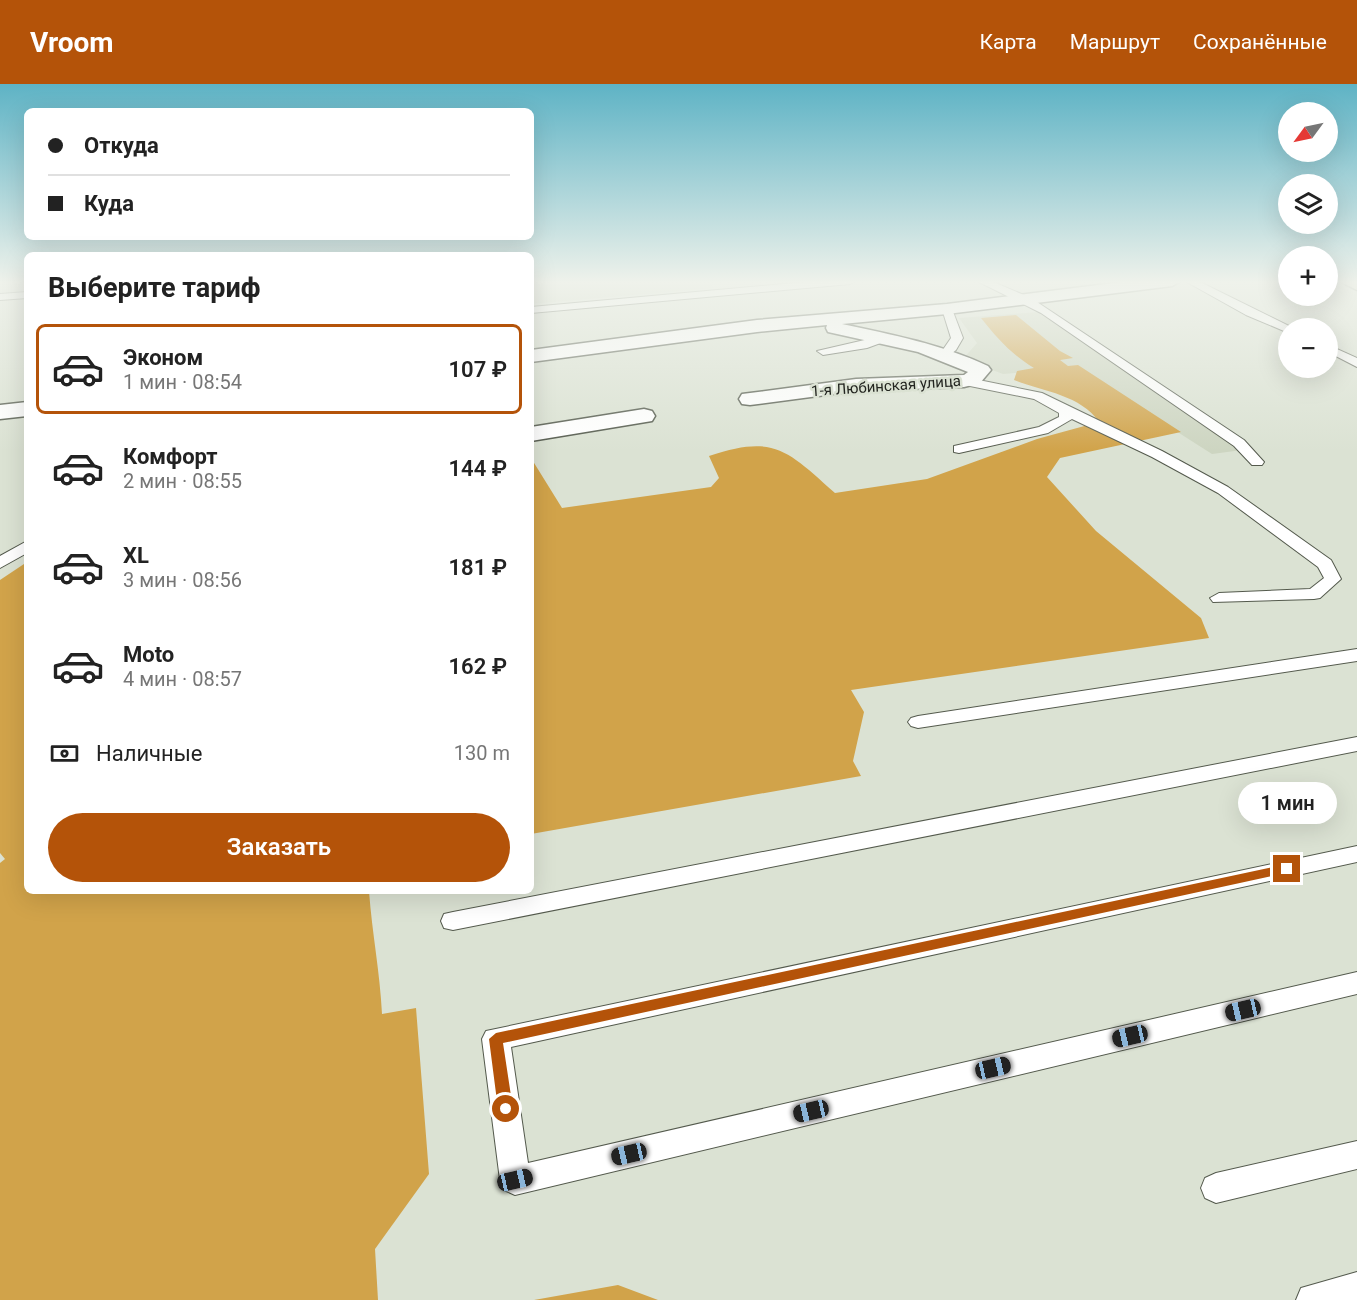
<!DOCTYPE html>
<html lang="ru">
<meta charset="utf-8">
<style>
body{margin:0;font-family:Roboto,sans-serif;background:#f2f2f2;color:#222;height:100vh;display:flex;flex-direction:column;font-size:22px;white-space:nowrap}
*{box-sizing:border-box;margin:0}
p{font-size:20px;color:#767676}
.icon{flex:none;width:33px;height:33px;fill:none;stroke:currentColor;stroke-width:2;stroke-linecap:round;stroke-linejoin:round}
.map{position:relative;flex:1;overflow:hidden}
.panel{position:absolute;left:24px;top:168px;width:510px;height:642px;display:flex;flex-direction:column;background:#fff;border-radius:9px;box-shadow:0 6px 24px #0002}
.panel>*{flex:none}
.top-card{position:absolute;left:24px;top:24px;width:510px;height:132px;border-radius:9px;box-shadow:0 6px 24px #0002;display:grid;align-content:center;height:132px;padding:0 24px;background:#fff}
.needle{width:39px;rotate:237deg}
.buttons{position:absolute;left:1278px;top:18px;display:grid;gap:12px}
.buttons a{display:grid;place-items:center;width:60px;height:60px;border-radius:50%;background:#fff;box-shadow:0 6px 24px #0002;font-size:30px}
.end{position:absolute;width:27px;height:27px;margin:-14px;border:8px solid #b45309;background:#fff;box-shadow:0 0 0 3px #fff}
.from{border-radius:50%}
.bubble{position:absolute;height:42px;border-radius:21px;background:#fff;box-shadow:0 6px 24px #0002;font-size:20px;font-weight:600;line-height:42px;text-align:center}
.car{position:absolute;width:18px;height:36px;margin:-18px -9px;border-radius:8px;box-shadow:0 0 4px 2px #0007;background:linear-gradient(#222 24%,#8ab4d8 0 40%,#222 0 76%,#8ab4d8 0 86%,#222 0)}
.top-card b{display:flex;align-items:center;gap:21px;height:57px;font-size:22px}
.top-card b+b{border-top:2px solid #e0e0e0}
.top-card i{width:15px;height:15px;background:#222}
ul{padding:0;list-style:none}
li{display:flex;align-items:center;gap:18px;height:90px;margin:0 12px 9px;padding:0 12px;border:3px solid transparent;border-radius:9px}
li div{flex:1}
li b{display:block;font-size:22px}
li em{font-style:normal;font-weight:600}
li.on{border-color:#b45309}
li>.icon{width:54px;height:54px;stroke-width:1.5}
h2{padding:0 24px;font-size:27px;line-height:72px}
.pay{display:flex;align-items:center;gap:15px;height:66px;padding:0 24px;font-size:22px}
.pay p{margin-inline-start:auto}
.primary-button{display:flex;gap:12px;margin-top:auto;padding:12px 24px}
.primary-button a{flex:1;height:69px;border-radius:36px;background:#b45309;color:#fff;font-size:24px;font-weight:600;line-height:69px;text-align:center}
header{display:flex;align-items:center;gap:36px;box-sizing:border-box;height:84px;padding:0 30px;background:#b45309;color:#fff}
header strong{font-size:28px}
nav{display:flex;gap:33px;margin-inline-start:auto;font-size:21px}
.map>svg:first-child{display:block}
.built{fill:#cdd5c1}
.forest{fill:#d1a34a}
.lines{fill:none;stroke-linecap:round;stroke-linejoin:round}
.service-casing{stroke:#545a4d;stroke-width:2}
.minor-casing{stroke:#545a4d;stroke-width:3}
.secondary-casing{stroke:#545a4d;stroke-width:3}
.service{fill:#fff;fill-rule:evenodd}
.minor{fill:#fff;fill-rule:evenodd}
.secondary{fill:#e8e6c8;fill-rule:evenodd}
.route{fill:#b45309}
.labels{text-anchor:middle;stroke-width:5;stroke-linejoin:round;paint-order:stroke}
.far-street-label{font-size:15px;fill:#232520;stroke:#dbe2d3}
</style>
<header>
<strong>Vroom</strong>
<nav><a>Карта</a><a>Маршрут</a><a>Сохранённые</a></nav>
</header>
<div class="map">
<svg width="1357" height="1216" viewBox="0 0 1357 1216">
<rect width="100%" height="100%" fill="#dbe2d3"/>
<path class="built" d="M 531,197 L 708,197 L 714,204 L 531,220 Z
M 1038,228 L 1242,366 L 1212,370 L 1077,284 L 1003,290 L 963,275 L 977,259 L 959,234 Z"/>
<path class="forest" d="M 1016,231 L 1060,267 L 1073,274 L 1060,276 L 1068,282 L 1078,281 L 1181,348 L 1060,374 L 1047,393 L 1096,447 L 1201,534 L 1209,554 L 851,606 L 864,628 L 853,677 L 861,692 L 531,750 L 531,374 L 562,424 L 711,403 L 719,394 L 709,372 C 774,350 787,366 835,409 L 927,395 L 1037,355 L 1099,338 C 1081,311 1042,307 1014,296 L 1017,287 L 1034,284 C 1011,270 997,254 981,234 Z
M 27,478 L 27,807 L 369,807 C 372,849 380,888 382,930 L 416,924 L 429,1090 L 375,1165 L 378,1216 L 0,1216 L 0,779 L 5,775 L 0,769 L 0,496 Z
M 618,1201 L 658,1216 L 534,1216 Z"/>
<g class="lines">
<defs>
<path id="service" d="M 817,197 L 855,197 L 850,200 L 531,229 L 531,223 Z
M 977,197 L 991,197 L 1031,214 L 1244,356 L 1264,378 L 1262,381 L 1252,381 L 1234,362 L 1041,229 Z
M 1185,197 L 1198,197 L 1293,244 L 1288,244 L 1288,248 L 1284,247 L 1246,231 Z
M 27,208 L 27,214 L 0,216 L 0,210 Z
M 947,222 L 952,225 L 963,254 L 956,266 L 946,274 L 940,270 L 951,254 L 942,225 Z
M 882,252 L 888,255 L 886,257 L 867,264 L 823,271 L 817,267 Z
M 1328,261 L 1357,274 L 1357,283 L 1328,268 Z
M 964,293 L 1042,309 L 1162,367 L 1228,403 L 1331,476 L 1341,495 L 1320,514 L 1314,515 L 1213,518 L 1210,514 L 1219,509 L 1310,505 L 1324,494 L 1318,483 L 1218,409 L 1152,373 L 1072,335 L 1048,349 L 959,369 L 954,368 L 954,362 L 1039,343 L 1059,333 L 1059,329 L 1034,315 L 960,300 L 960,294 Z
M 27,457 L 27,469 L 0,484 L 0,472 Z
M 1357,565 L 1357,577 L 918,644 L 911,642 L 908,638 L 911,634 L 918,632 Z
M 1357,653 L 1357,667 L 453,846 L 444,844 L 441,837 L 444,830 L 453,828 Z
M 1357,762 L 1357,778 L 511,963 L 528,1079 L 1357,888 L 1357,910 L 515,1111 L 504,1106 L 500,1096 L 482,955 L 486,947 Z
M 1357,1057 L 1357,1085 L 1216,1119 L 1205,1114 L 1201,1104 L 1205,1094 L 1216,1089 Z
M 1357,1188 L 1357,1216 L 1296,1216 L 1301,1204 Z"/>
<path id="minor" d="M 1130,197 L 1181,197 L 1172,202 L 947,230 L 842,240 C 893,251 941,260 988,282 L 991,286 L 980,299 L 964,303 L 856,307 L 750,321 L 742,320 L 739,315 L 742,310 L 750,309 L 856,295 L 964,291 L 968,288 L 918,268 L 828,248 L 826,244 L 827,241 L 757,248 L 531,278 L 531,266 L 757,236 L 947,220 Z
M 27,318 L 27,332 L 0,335 L 0,321 Z
M 644,325 L 652,327 L 655,332 L 652,337 L 531,357 L 531,343 Z"/>
<path id="secondary" d="M 1339,197 L 1357,197 L 1357,206 Z"/>
</defs>
<use href="#service" class="service-casing"/>
<use href="#minor" class="minor-casing"/>
<use href="#secondary" class="secondary-casing"/>
<use href="#service" class="service"/>
<use href="#minor" class="minor"/>
<use href="#secondary" class="secondary"/>
</g>
<linearGradient id="sky" x2="0" y2="1"><stop stop-color="#5eb3c5"/><stop offset="0.54" stop-color="#eff2eb"/><stop offset="1" stop-color="#eff2eb" stop-opacity="0"/></linearGradient>
<rect width="1357" height="367" fill="url(#sky)"/>
<path class="route" d="M 1287,780 L 1291,782 L 1291,788 L 503,959 L 513,1025 L 506,1032 L 498,1025 L 489,955 L 496,949 Z"/>
<g class="labels">
<g class="far-street-label">
<text transform="translate(886 302) rotate(-4)" y="5">1-я Любинская улица</text>
</g>
</g>
</svg>
<div class="buttons">
<a><svg class="needle" viewBox="-14 -14 28 28"><path d="M0-13l5 13h-10z" fill="#e53935"/><path d="M0 13l5-13h-10z" fill="#767676"/></svg></a>
<a><svg class="icon" aria-label="layers" viewBox="0 0 24 24"><path d="M12 4l9 5-9 5-9-5zM3 14l9 5 9-5"/></svg></a>
<a>+</a>
<a>−</a>
</div>
<i class="end from" style="left:506px;top:1025px"></i>
<i class="end" style="left:1287px;top:785px"></i>
<div class="bubble" style="left:1238px;top:698px;width:99px">1 мин</div>
<i class="car" style="left:1243px;top:926px;rotate:257deg"></i>
<i class="car" style="left:1130px;top:952px;rotate:257deg"></i>
<i class="car" style="left:993px;top:984px;rotate:77deg"></i>
<i class="car" style="left:811px;top:1027px;rotate:257deg"></i>
<i class="car" style="left:629px;top:1070px;rotate:257deg"></i>
<i class="car" style="left:515px;top:1096px;rotate:77deg"></i>
<div class="top-card">
<b><i class="from"></i>Откуда</b>
<b><i></i>Куда</b>
</div>
<section class="panel">
<h2>Выберите тариф</h2>
<ul>
<li class="on"><svg class="icon" aria-label="car" viewBox="0 0 24 24"><path d="M5 17H2v-5l4-1 3-4h7l3 4 3 1v5h-3M9 17h6M6 11h13"/><circle cx="7" cy="17" r="2"/><circle cx="17" cy="17" r="2"/></svg><div><b>Эконом</b><p>1 мин · 08:54</p></div><em>107 ₽</em></li>
<li><svg class="icon" aria-label="car" viewBox="0 0 24 24"><path d="M5 17H2v-5l4-1 3-4h7l3 4 3 1v5h-3M9 17h6M6 11h13"/><circle cx="7" cy="17" r="2"/><circle cx="17" cy="17" r="2"/></svg><div><b>Комфорт</b><p>2 мин · 08:55</p></div><em>144 ₽</em></li>
<li><svg class="icon" aria-label="car" viewBox="0 0 24 24"><path d="M5 17H2v-5l4-1 3-4h7l3 4 3 1v5h-3M9 17h6M6 11h13"/><circle cx="7" cy="17" r="2"/><circle cx="17" cy="17" r="2"/></svg><div><b>XL</b><p>3 мин · 08:56</p></div><em>181 ₽</em></li>
<li><svg class="icon" aria-label="car" viewBox="0 0 24 24"><path d="M5 17H2v-5l4-1 3-4h7l3 4 3 1v5h-3M9 17h6M6 11h13"/><circle cx="7" cy="17" r="2"/><circle cx="17" cy="17" r="2"/></svg><div><b>Moto</b><p>4 мин · 08:57</p></div><em>162 ₽</em></li>
</ul>
<div class="pay"><svg class="icon" aria-label="cash" viewBox="0 0 24 24"><path d="M3 7h18v10H3z"/><circle cx="12" cy="12" r="2"/></svg>Наличные<p>130 m</p></div>
<div class="primary-button"><a>Заказать</a></div>
</section>
</div>
